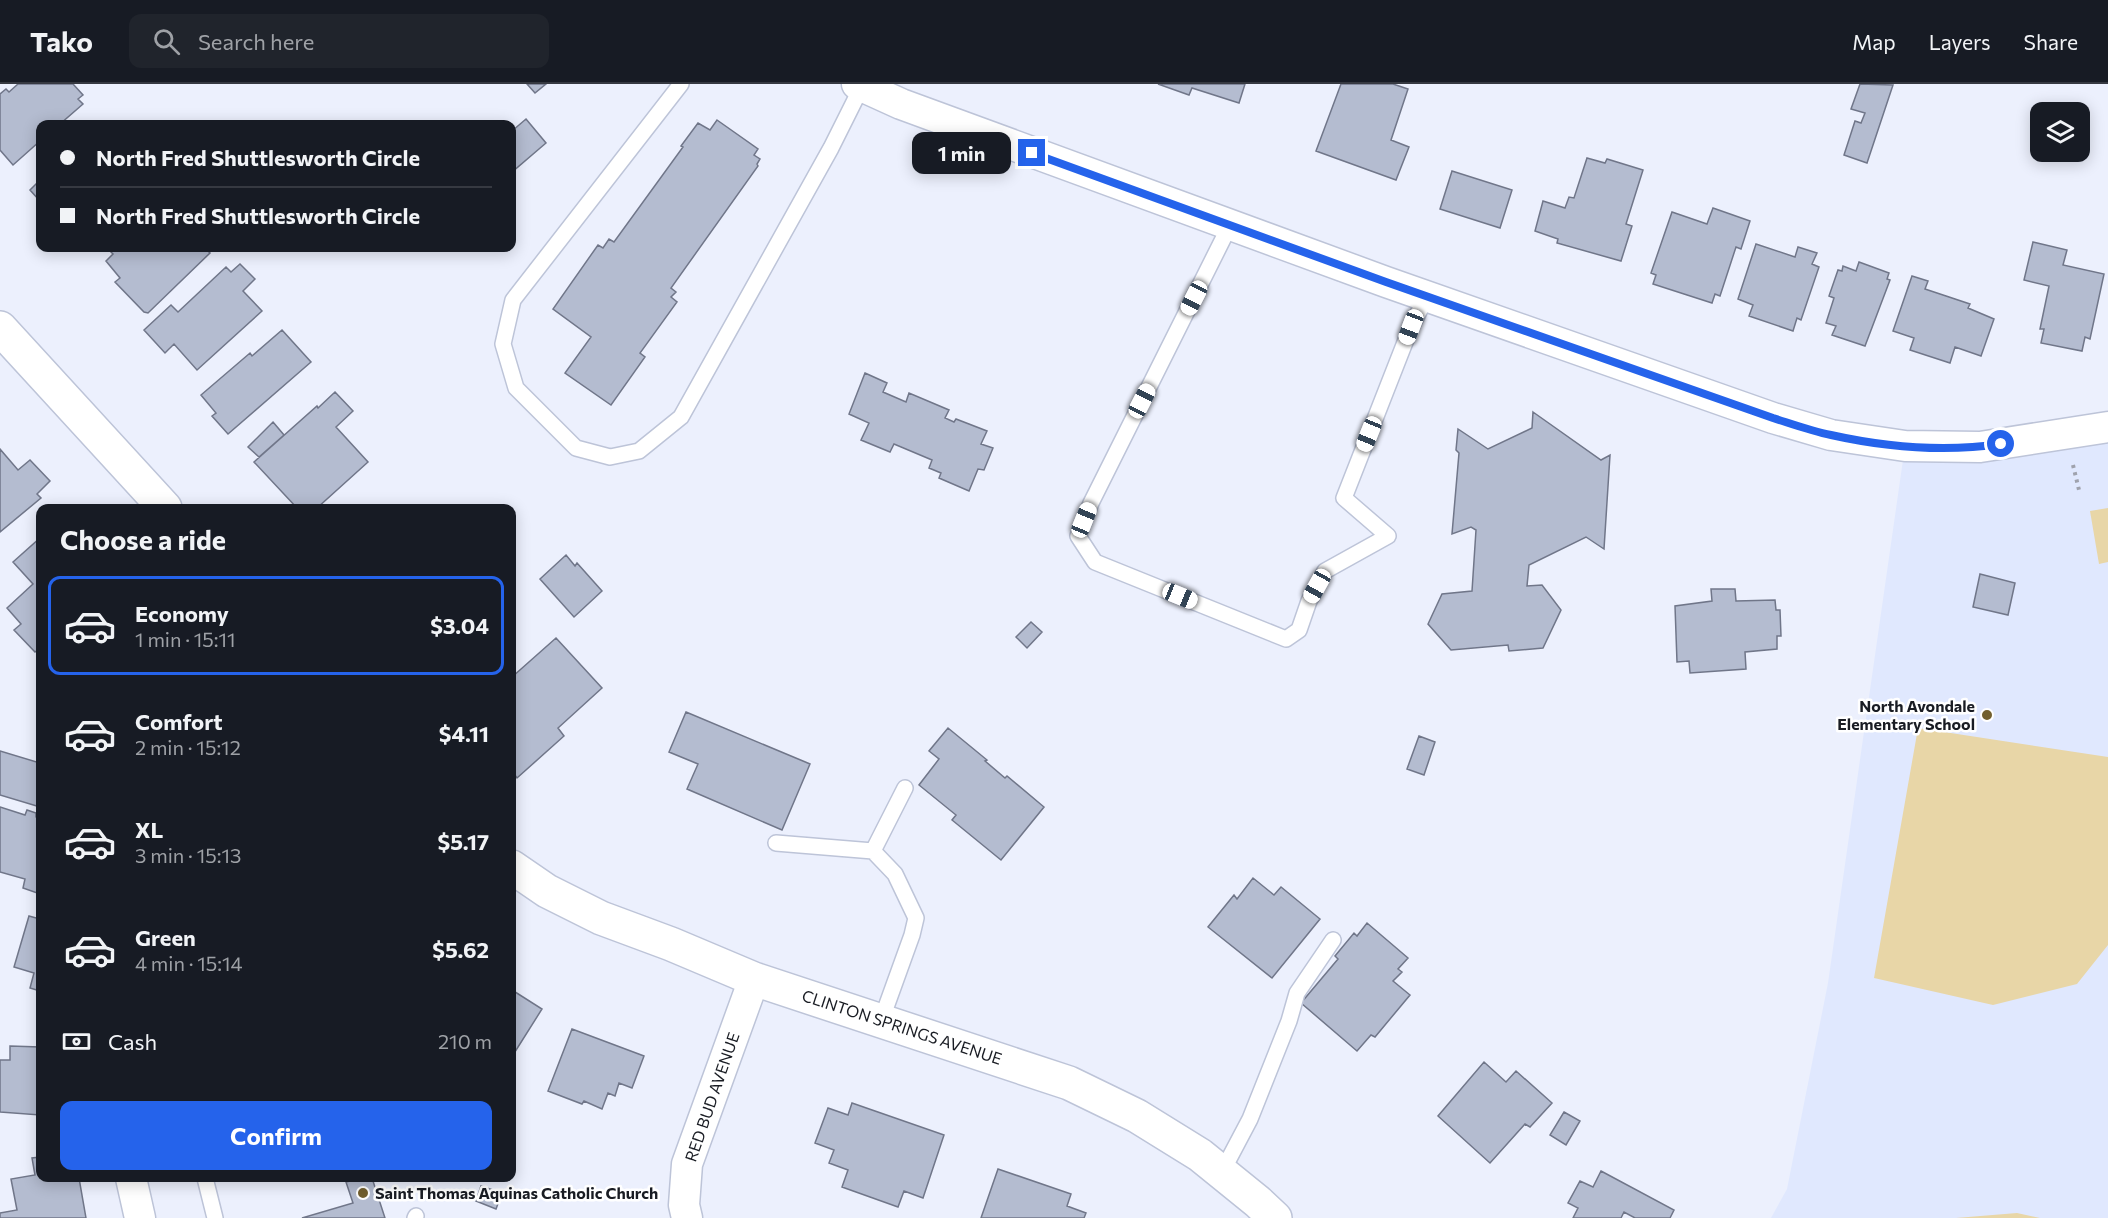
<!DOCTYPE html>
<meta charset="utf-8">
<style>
body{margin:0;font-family:Commissioner,sans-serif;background:#20242c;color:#f1f3f6;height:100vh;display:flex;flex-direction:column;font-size:22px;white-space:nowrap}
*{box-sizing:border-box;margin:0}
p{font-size:20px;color:#9ea1a6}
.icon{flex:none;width:33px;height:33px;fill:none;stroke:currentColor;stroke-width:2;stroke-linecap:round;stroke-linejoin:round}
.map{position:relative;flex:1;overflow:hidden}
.panel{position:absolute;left:36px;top:420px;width:480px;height:678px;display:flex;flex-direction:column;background:#171b24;border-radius:12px;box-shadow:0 3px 15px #0003}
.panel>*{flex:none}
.banner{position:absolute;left:36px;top:36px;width:480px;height:132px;border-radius:12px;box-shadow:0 3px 15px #0003;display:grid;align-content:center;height:132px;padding:0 24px;background:#171b24}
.buttons{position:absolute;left:2030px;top:18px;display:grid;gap:12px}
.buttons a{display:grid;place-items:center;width:60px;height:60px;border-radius:12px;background:#171b24;box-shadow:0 3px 15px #0003;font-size:30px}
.end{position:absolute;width:27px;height:27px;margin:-14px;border:8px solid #2563eb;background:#fff;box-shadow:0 0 0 3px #fff}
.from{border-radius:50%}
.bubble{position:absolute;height:42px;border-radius:12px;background:#171b24;box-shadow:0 3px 15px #0003;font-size:20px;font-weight:700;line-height:42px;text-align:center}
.car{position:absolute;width:18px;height:36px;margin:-18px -9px;border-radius:8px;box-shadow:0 0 4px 2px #0007;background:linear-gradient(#fff 24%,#345 0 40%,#fff 0 76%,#345 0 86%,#fff 0)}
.banner b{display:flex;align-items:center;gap:21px;height:57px;font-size:22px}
.banner b+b{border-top:2px solid #363941}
.banner i{width:15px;height:15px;background:#f1f3f6}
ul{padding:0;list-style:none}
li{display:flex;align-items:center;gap:18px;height:99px;margin:0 12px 9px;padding:0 12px;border:3px solid transparent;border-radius:12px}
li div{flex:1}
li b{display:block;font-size:22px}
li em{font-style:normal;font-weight:700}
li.active{border-color:#2563eb}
li>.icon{width:54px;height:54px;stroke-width:1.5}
h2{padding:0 24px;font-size:27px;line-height:72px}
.pay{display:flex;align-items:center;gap:15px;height:66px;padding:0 24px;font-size:22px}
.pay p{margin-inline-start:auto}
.primary-button{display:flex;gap:12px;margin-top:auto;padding:12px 24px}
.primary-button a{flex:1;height:69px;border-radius:12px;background:#2563eb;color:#fff;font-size:24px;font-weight:700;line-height:69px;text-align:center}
header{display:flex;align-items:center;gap:36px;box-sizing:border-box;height:84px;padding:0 30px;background:#171b24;border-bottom:2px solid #363941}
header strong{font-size:28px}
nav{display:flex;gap:33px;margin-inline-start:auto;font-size:21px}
.search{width:420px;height:54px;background:#20242c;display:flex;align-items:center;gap:15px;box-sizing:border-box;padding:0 21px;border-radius:12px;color:#9ea1a6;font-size:22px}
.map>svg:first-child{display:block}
.built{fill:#e0e8fe}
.green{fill:#e8d6a7}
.building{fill:#b4bcd0;stroke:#707689;stroke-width:1.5}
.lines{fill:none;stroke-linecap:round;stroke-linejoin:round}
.lane-casing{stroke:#bdc4d8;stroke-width:18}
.street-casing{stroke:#bdc4d8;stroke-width:33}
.secondary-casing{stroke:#bdc4d8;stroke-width:36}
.path{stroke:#9fa2ad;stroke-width:4;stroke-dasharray:3 4.5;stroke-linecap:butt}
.lane{stroke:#fff;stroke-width:15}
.street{stroke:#fff;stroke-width:30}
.secondary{stroke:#fff;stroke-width:33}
.route{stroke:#2563eb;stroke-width:8}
.poi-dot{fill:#725f2e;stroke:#fff;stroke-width:2}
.labels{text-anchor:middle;stroke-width:5;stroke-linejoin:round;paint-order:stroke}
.poi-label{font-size:16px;font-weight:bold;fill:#191c23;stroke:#fff;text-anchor:end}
.street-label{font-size:16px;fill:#191c23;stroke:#fff}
</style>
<header>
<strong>Tako</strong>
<div class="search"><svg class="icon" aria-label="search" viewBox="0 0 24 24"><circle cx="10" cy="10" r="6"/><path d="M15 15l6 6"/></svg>Search here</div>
<nav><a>Map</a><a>Layers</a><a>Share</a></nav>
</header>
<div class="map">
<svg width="2108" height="1134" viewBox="0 0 2108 1134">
<rect width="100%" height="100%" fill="#ecf0fd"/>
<path class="built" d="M 2108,343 L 2108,1134 L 1771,1134 L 1787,1105 L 1828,899 L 1905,362 Z"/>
<path class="green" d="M 2108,424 L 2108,478 L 2099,480 L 2090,427 Z
M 1918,644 L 2108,673 L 2108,861 L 2077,900 L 1993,921 L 1874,894 Z
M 2017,1129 L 2040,1134 L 1956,1134 Z"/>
<path class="building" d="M 18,0 L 73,0 L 83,11 L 78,15 L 83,20 L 60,40 L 40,40 L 40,57 L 13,81 L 0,66 L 0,10 L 6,5 L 9,8 Z
M 527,0 L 546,0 L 535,9 Z
M 1158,0 L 1245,0 L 1239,19 L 1192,4 L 1189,11 Z
M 1341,0 L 1393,0 L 1408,5 L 1391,56 L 1409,63 L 1396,96 L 1316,67 Z
M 1860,0 L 1893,1 L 1867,79 L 1844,71 L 1855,37 L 1861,39 L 1865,29 L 1851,25 Z
M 526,35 L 546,59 L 512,88 L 512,47 Z
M 717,36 L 758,65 L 754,71 L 760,75 L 757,80 L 758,82 L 671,204 L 676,208 L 671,213 L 677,218 L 640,269 L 645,273 L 611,321 L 565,289 L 591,253 L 553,225 L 598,161 L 603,164 L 609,155 L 614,158 L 683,63 L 681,62 L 698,39 L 710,46 Z
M 1587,74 L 1605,79 L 1607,75 L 1643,86 L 1626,140 L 1632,142 L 1621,177 L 1557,159 L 1558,155 L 1535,147 L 1543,117 L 1565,124 L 1569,113 L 1574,114 Z
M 1452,87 L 1512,106 L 1500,144 L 1440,125 Z
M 40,96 L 40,117 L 30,106 Z
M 1713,124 L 1750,137 L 1741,165 L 1736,163 L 1720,212 L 1715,210 L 1712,219 L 1653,200 L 1656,191 L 1651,189 L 1672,128 L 1707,140 Z
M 2033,158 L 2067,166 L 2063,181 L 2104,190 L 2090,255 L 2085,253 L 2082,267 L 2041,259 L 2044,245 L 2040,245 L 2049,202 L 2024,196 Z
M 1756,160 L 1795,173 L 1798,163 L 1817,169 L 1812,180 L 1819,183 L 1801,236 L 1797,234 L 1793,247 L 1749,232 L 1753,221 L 1738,215 Z
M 107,164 L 176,164 L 178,166 L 180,164 L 205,164 L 210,169 L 148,229 L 144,228 L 115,198 L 120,194 L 106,177 L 113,170 Z
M 1859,178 L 1889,189 L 1887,195 L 1890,196 L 1865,262 L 1832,251 L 1836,242 L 1826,239 L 1834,214 L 1829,212 L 1838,186 L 1842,187 L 1843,182 L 1856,187 Z
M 240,180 L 255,195 L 243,207 L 262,227 L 197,286 L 174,260 L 165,269 L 144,246 L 171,221 L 178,228 L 226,183 L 231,188 Z
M 1912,192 L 1928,197 L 1925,205 L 1970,220 L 1968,224 L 1994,235 L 1981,272 L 1955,263 L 1950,279 L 1910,266 L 1914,254 L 1893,247 Z
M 282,246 L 311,278 L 228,350 L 212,332 L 216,329 L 201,311 L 250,269 L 252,272 Z
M 865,289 L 887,299 L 883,308 L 906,318 L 909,309 L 949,326 L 945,334 L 954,338 L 956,335 L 987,347 L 981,360 L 993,364 L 984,386 L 978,385 L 969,407 L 939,394 L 941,389 L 929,384 L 932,376 L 894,360 L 890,368 L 861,356 L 869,339 L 849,330 Z
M 335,308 L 353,327 L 336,343 L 368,378 L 317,424 L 297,424 L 254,378 L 317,322 L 318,324 Z
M 1533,328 L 1601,376 L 1610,371 L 1604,465 L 1586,453 L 1529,481 L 1527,502 L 1542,501 L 1561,526 L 1543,564 L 1509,567 L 1508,561 L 1451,566 L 1428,540 L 1442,510 L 1472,507 L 1476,446 L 1471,443 L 1452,450 L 1459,369 L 1456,366 L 1458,345 L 1488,365 L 1532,344 Z
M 273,338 L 284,351 L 259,373 L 248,363 Z
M 0,365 L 18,386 L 30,376 L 50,397 L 37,410 L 41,414 L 0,448 Z
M 40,454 L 40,564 L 35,568 L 14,546 L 21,540 L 7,524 L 33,500 L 13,478 Z
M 566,471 L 575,482 L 577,479 L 602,507 L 574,533 L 540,495 Z
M 1980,490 L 2015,499 L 2008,531 L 1973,523 Z
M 1711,505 L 1735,505 L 1736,517 L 1775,516 L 1776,526 L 1780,526 L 1781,552 L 1777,552 L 1777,565 L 1745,568 L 1746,585 L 1690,589 L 1689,577 L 1677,578 L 1675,522 L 1712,517 Z
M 1031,538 L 1042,548 L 1027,564 L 1016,553 Z
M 556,554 L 602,604 L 558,644 L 564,652 L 517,694 L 512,687 L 512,593 Z
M 686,628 L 810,680 L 782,746 L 687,705 L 698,680 L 669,668 Z
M 948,644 L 987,676 L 985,677 L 1005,694 L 1007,692 L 1044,723 L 1001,776 L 952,736 L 956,731 L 919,701 L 939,675 L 929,667 Z
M 1419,652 L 1435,658 L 1424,691 L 1407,685 Z
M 0,667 L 40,679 L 40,723 L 0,711 Z
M 0,723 L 25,731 L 27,726 L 36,729 L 36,733 L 40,734 L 40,810 L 23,804 L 25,795 L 0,788 Z
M 1253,794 L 1274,811 L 1281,803 L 1320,835 L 1272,894 L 1208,843 L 1234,811 L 1237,815 Z
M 29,832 L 40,835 L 40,907 L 30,904 L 34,889 L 14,883 Z
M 1367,839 L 1408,874 L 1398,885 L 1402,888 L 1393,897 L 1410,911 L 1375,953 L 1371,951 L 1357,967 L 1301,919 L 1338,875 L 1335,872 L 1354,849 L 1357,852 Z
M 512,906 L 542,925 L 513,971 L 512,970 Z
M 572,945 L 644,972 L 632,1004 L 619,999 L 615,1012 L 608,1009 L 602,1025 L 584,1017 L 582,1020 L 548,1007 Z
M 10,962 L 40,963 L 40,1031 L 0,1028 L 0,976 L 10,976 Z
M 1484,978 L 1506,998 L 1516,987 L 1552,1019 L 1530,1043 L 1525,1040 L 1490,1079 L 1438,1032 Z
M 852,1019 L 944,1051 L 923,1114 L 904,1107 L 898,1123 L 842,1103 L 848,1086 L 829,1079 L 834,1066 L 815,1059 L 828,1024 L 848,1031 Z
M 1564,1028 L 1580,1037 L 1566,1061 L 1550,1051 Z
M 40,1073 L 40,1094 L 79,1094 L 86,1134 L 0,1134 L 0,1129 L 17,1126 L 11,1095 L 35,1091 L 32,1074 Z
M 998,1085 L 1071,1110 L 1067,1122 L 1086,1129 L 1084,1134 L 981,1134 Z
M 1601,1087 L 1674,1126 L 1670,1134 L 1635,1134 L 1624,1128 L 1621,1134 L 1573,1134 L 1578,1124 L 1568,1119 L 1580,1097 L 1593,1103 Z
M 361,1094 L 372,1094 L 385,1134 L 302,1134 L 353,1119 L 346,1098 Z
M 481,1102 L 502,1109 L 496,1125 L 476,1117 Z"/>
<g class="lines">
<defs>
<path id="lane" d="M 681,0 L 513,216 L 503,260 L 516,304 L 576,364 L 610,373 L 639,367 L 681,333 L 831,64 L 862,2
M 1230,141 L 1091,419 L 1078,452 L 1095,478 L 1286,555 L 1299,546 L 1309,517 L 1325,487 L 1388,452 L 1344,414 L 1411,243 L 1427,212
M 776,759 L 873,767
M 881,937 L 912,851 L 916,834 L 895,790 L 873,767 L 905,704
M 1222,1088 L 1250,1035 L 1289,937 L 1297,909 L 1333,856
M 205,1094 L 215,1134
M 415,1134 L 416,1132"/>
<path id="street" d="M 857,0 L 901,20 L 1386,198 L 1773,334 L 1831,351 L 1905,362 L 1980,363 L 2108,343
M 131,1094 L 140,1134
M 687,1134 L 684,1121 L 687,1080 L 754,895"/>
<path id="secondary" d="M 0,244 L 165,424
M 512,783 L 547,807 L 601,834 L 671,860 L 754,895 L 1069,999 L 1137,1032 L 1200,1071 L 1258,1118 L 1275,1134"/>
</defs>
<use href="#lane" class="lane-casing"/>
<use href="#street" class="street-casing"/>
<use href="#secondary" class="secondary-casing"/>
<path class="path" d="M 2073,381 L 2079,406"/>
<use href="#lane" class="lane"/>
<use href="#street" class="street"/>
<use href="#secondary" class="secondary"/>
</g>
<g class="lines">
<path class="route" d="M 1032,69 L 1386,198 L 1773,334 C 1792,340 1811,347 1831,351 C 1885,363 1946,368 2001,360"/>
</g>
<g class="poi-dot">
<circle cx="1987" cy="631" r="6"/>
<circle cx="363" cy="1109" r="6"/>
</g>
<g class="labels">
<g class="poi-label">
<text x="1975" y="628">North Avondale<tspan x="1975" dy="18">Elementary School</tspan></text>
<text x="375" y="1115" text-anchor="start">Saint Thomas Aquinas Catholic Church</text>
</g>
<g class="street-label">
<text transform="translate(902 943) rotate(18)" y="6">CLINTON SPRINGS AVENUE</text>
<text transform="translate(712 1013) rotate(-71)" y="6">RED BUD AVENUE</text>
</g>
</g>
</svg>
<div class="buttons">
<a><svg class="icon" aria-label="layers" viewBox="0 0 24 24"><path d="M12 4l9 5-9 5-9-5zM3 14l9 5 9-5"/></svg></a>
</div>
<i class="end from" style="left:2001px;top:360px"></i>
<i class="end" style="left:1032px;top:69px"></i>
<div class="bubble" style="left:912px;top:48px;width:99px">1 min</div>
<i class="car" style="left:1194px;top:214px;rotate:207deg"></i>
<i class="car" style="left:1411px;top:243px;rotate:201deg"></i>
<i class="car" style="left:1142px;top:317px;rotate:27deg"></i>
<i class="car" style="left:1369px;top:350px;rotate:202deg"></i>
<i class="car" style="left:1084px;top:436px;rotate:22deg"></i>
<i class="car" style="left:1317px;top:502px;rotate:209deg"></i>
<i class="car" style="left:1180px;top:512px;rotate:112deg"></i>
<div class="banner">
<b><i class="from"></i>North Fred Shuttlesworth Circle</b>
<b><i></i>North Fred Shuttlesworth Circle</b>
</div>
<section class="panel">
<h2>Choose a ride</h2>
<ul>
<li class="active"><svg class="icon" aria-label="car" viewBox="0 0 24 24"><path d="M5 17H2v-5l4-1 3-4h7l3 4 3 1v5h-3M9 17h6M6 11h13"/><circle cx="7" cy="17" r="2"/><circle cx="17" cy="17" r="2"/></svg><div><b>Economy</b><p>1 min · 15:11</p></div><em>$3.04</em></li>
<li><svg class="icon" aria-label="car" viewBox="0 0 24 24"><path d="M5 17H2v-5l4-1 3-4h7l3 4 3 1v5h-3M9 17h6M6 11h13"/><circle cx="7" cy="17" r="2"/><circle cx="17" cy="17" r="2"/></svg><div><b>Comfort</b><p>2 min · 15:12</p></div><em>$4.11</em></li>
<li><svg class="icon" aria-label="car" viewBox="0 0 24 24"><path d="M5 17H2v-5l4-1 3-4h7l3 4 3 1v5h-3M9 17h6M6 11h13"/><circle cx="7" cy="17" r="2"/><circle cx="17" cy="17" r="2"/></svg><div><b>XL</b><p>3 min · 15:13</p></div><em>$5.17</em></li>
<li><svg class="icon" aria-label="car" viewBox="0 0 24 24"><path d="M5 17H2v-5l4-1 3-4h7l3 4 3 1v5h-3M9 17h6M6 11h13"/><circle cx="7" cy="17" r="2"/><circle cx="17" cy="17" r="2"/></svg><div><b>Green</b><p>4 min · 15:14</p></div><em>$5.62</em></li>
</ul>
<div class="pay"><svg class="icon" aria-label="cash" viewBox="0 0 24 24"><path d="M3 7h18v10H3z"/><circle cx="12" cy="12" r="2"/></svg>Cash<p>210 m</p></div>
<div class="primary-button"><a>Confirm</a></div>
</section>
</div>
